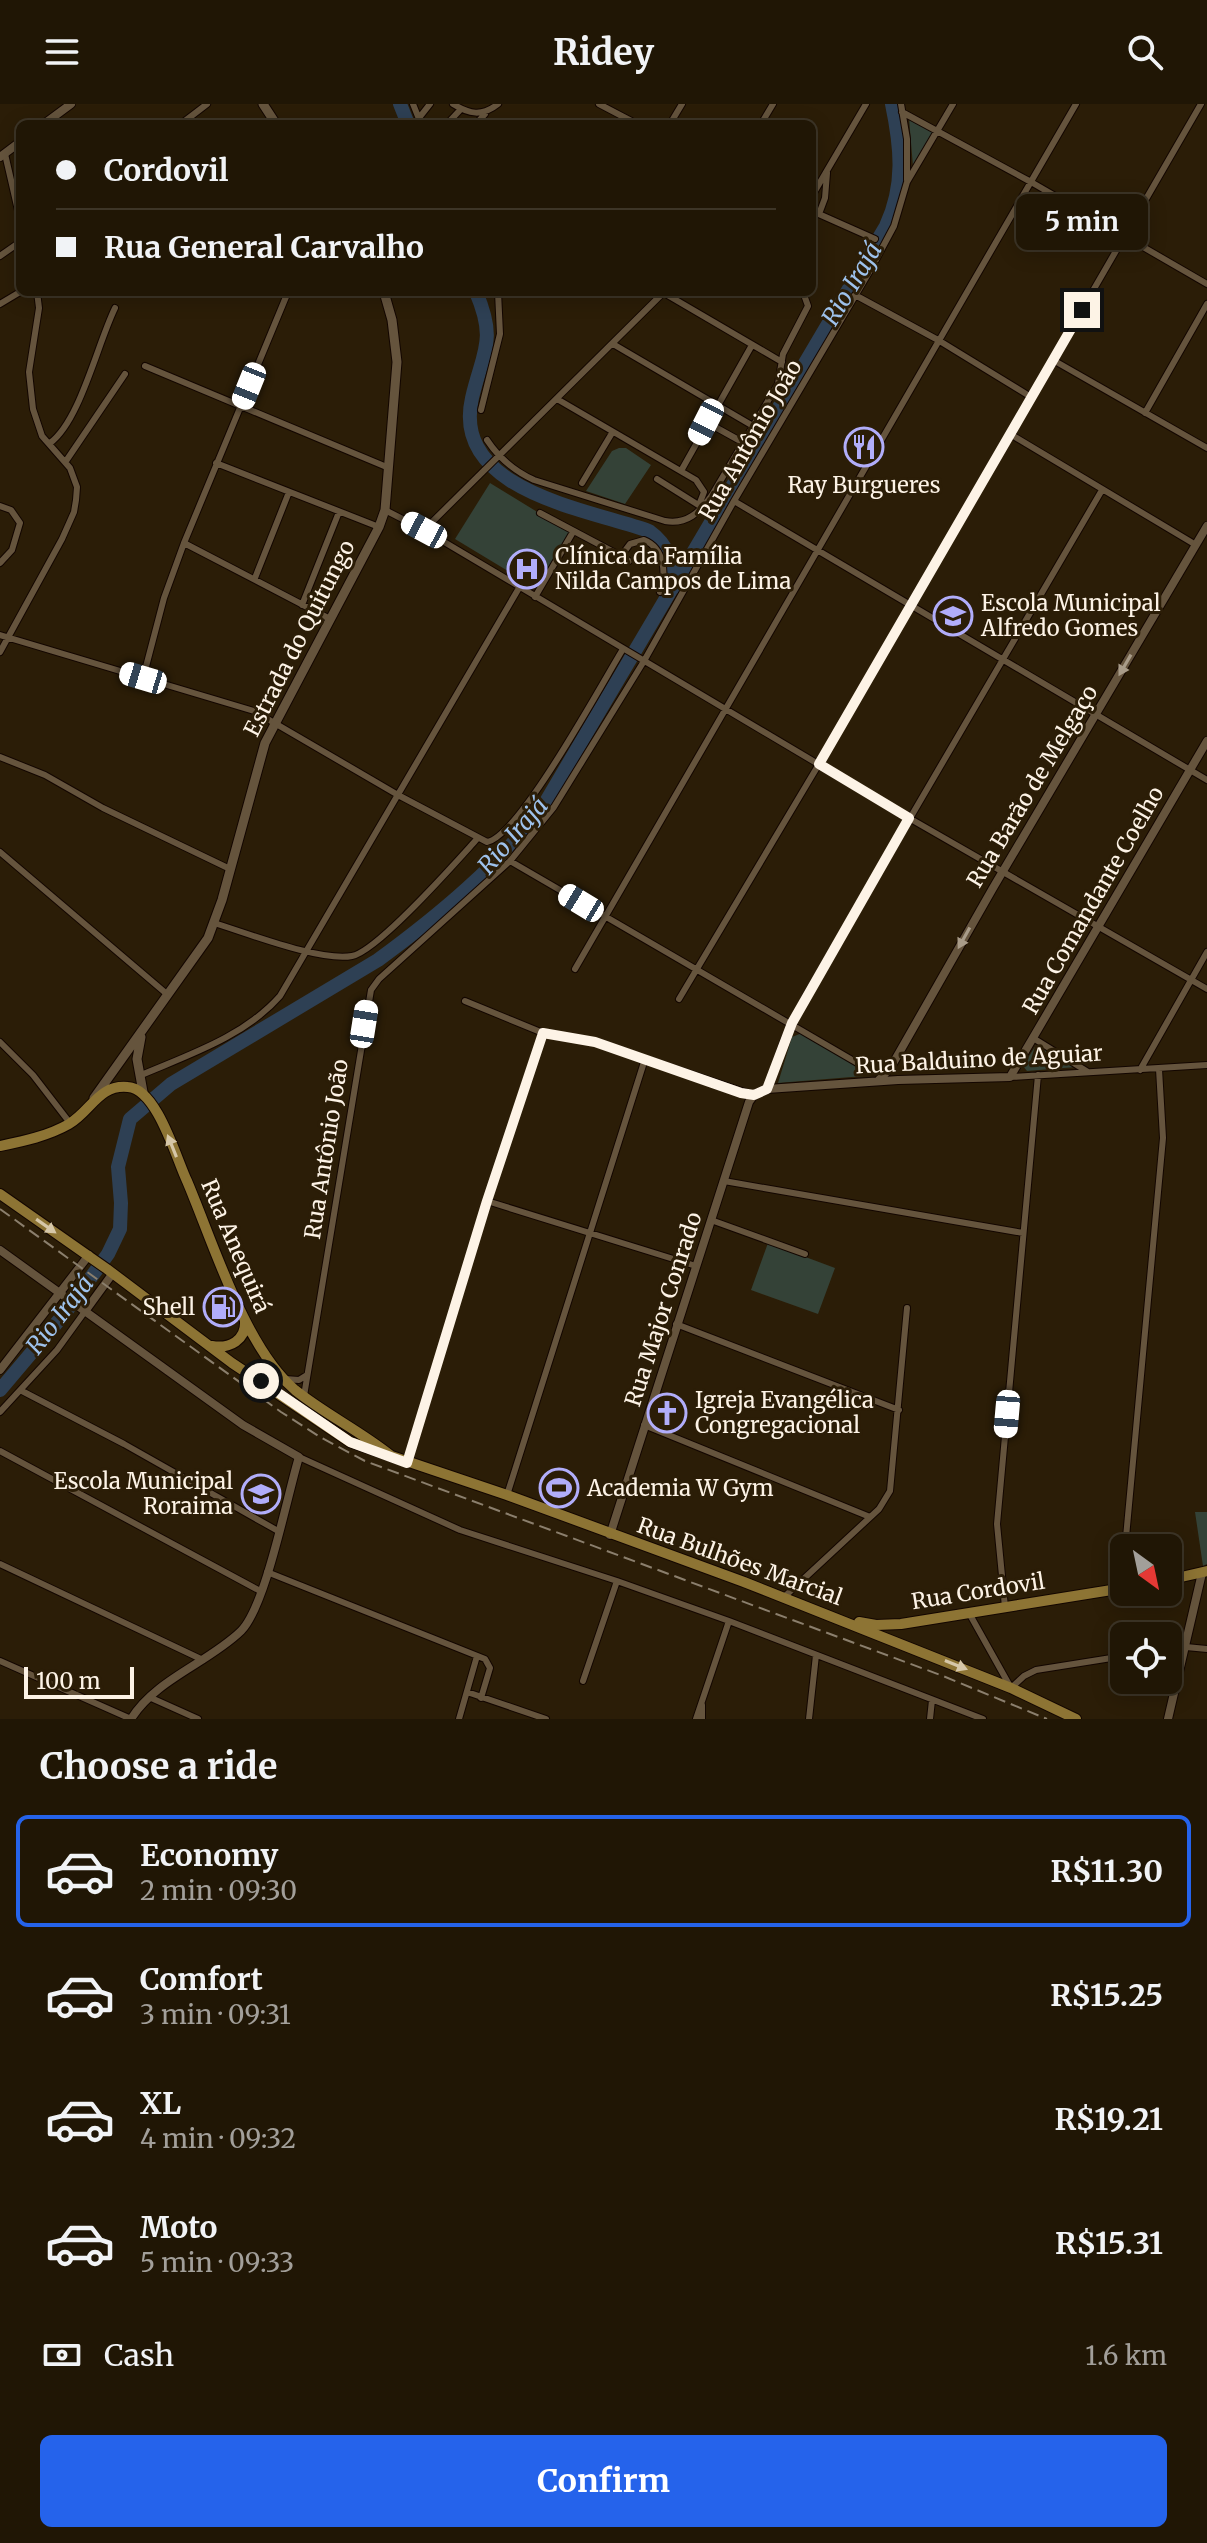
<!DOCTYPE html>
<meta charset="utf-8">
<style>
body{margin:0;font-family:Merriweather,serif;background:#281f0f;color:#f1f3f6;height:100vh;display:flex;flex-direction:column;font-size:30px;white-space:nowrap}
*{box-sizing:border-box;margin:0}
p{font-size:26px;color:#a29f9a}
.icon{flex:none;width:44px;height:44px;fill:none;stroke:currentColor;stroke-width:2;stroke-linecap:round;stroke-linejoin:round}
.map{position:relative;height:1615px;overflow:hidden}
.drawer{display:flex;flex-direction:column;background:#201605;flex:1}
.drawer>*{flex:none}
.guide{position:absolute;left:16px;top:16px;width:800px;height:176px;border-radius:12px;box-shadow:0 4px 20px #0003,0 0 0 2px #3d3527;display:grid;align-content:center;height:176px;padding:0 40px;background:#201605}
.needle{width:52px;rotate:147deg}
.buttons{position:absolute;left:1110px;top:1430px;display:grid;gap:16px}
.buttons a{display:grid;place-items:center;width:72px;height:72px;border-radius:12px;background:#201605;box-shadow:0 4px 20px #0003,0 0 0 2px #3d3527;font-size:40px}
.scale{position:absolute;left:24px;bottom:20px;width:110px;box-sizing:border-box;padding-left:8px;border:4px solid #fdf3e6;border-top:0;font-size:22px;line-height:28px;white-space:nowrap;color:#fdf3e6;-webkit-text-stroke:6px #2b1d07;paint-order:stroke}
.end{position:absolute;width:36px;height:36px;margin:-18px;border:10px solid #fdf3e6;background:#111;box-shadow:0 0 0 4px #111}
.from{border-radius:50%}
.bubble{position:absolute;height:56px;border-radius:12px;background:#201605;box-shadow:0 4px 20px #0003,0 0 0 2px #3d3527;font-size:26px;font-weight:700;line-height:56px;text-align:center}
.car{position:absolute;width:24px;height:48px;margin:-24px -12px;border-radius:10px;box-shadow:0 0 6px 2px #0007;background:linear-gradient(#fff 24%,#345 0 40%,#fff 0 76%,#345 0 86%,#fff 0)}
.guide b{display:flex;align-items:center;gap:28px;height:76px;font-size:30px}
.guide b+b{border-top:2px solid #3d3527}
.guide i{width:20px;height:20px;background:#f1f3f6}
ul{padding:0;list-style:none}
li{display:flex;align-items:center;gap:24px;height:112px;margin:0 16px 12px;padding:0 24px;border:4px solid transparent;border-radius:12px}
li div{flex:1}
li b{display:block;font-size:30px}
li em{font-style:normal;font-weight:700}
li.active{border-color:#2563eb}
li>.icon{width:72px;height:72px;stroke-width:1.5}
h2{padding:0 40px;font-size:36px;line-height:96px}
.pay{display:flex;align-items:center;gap:20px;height:88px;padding:0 40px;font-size:30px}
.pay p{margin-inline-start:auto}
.action{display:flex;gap:16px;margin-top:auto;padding:16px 40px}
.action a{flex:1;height:92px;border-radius:12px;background:#2563eb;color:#fff;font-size:32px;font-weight:700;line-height:92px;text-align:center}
header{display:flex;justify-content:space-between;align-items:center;height:104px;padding:0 40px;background:#201605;font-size:36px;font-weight:700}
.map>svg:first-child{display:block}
.park{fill:#344237}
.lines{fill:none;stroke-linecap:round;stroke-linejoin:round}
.river{stroke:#2e4054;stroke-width:14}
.minor-casing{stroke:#130600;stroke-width:8}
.tertiary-casing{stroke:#130600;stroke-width:10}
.secondary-casing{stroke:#130600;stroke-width:11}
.primary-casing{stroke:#130600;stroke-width:12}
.minor{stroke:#65543d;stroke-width:6}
.tertiary{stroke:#65543d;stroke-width:8}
.secondary{stroke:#65543d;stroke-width:9}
.primary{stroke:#8d7434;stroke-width:10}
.rail{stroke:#8b7f6d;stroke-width:2;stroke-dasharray:12 6;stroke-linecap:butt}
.oneway{fill:#a99c89}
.oneway2{fill:#d6c7a8}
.route{stroke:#fdf3e6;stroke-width:10}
.labels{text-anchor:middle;stroke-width:6;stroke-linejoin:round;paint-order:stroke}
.street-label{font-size:22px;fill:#fdf3e6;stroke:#2b1d07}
.poi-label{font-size:22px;fill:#fdf3e6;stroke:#2b1d07;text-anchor:start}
.water-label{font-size:24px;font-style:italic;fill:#9ec2ec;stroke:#2b1d07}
</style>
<header><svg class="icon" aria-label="menu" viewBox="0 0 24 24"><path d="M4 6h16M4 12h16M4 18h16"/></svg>Ridey<svg class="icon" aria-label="search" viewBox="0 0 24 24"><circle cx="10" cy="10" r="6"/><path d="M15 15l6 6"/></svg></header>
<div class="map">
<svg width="1207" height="1615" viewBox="0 0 1207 1615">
<rect width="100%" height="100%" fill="#2b1d07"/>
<path class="park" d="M 909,14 L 934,27 L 913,63 Z
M 619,344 L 626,344 L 651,361 L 625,400 L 586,387 L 612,347 Z
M 490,379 L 570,428 L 536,484 L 455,435 Z
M 802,929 L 865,963 L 864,972 L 778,979 L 792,933 Z
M 1036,941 L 1076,963 L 1027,967 L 1023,962 Z
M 768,1139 L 835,1164 L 818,1210 L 751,1186 Z
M 1195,1408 L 1207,1408 L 1207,1460 L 1203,1462 Z"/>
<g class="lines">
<path class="river" d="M 400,0 L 408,20
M 476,188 C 497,237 483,247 472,294 C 451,387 588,405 649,427 C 670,442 672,459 675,483
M 0,1286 L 65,1209 L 108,1150 L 120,1125 L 121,1099 L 118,1063 L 130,1015 L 171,980 L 378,856 C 438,812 500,761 544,701 L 886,122 C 905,81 901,43 892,0"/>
<defs>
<path id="minor" d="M 413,0 L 421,20
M 453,0 C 469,10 482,13 498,0
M 599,0 L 637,20
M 901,0 L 907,35 L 907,76
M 902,8 L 1031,78 L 1207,180
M 419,14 L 430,0
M 181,20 L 207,0
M 447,20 L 461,5
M 476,20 L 485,10
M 670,20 L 682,0
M 761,20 L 773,0
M 5,50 L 20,115
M 812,92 L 866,0
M 812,107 L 875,135
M 819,110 L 825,94 L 827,69
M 0,152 L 20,138
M 664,189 L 782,258
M 855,191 L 938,236 L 1031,293
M 0,200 L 20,188
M 613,240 L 753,322
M 1053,256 L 1207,344
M 145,262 L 389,364
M 557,295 L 696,376 L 704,388 L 699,401
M 481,306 L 500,230 L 498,188
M 1145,309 L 1207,200
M 706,318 L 744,339
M 1010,330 L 1196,441
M 487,336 C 499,354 514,367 534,376 L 665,417 C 687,421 700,408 712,391 L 778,280 L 783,250 L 808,202 L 803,188
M 50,339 C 80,317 97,241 115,204
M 66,357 L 125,270
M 216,359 L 379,423
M 681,367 L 752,241
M 657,375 L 700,402
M 582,379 L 612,329
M 734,397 L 1207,676
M 0,402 L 11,406 L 20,419 L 12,446 L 0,459
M 385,406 L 424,426 L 909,714 L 1207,885
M 540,409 L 621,452
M 424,426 L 664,188
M 184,439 L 330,515
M 629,457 L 621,452 L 630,440 L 644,436 C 664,444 667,469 660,488
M 255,474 L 289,388
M 535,493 L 573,428
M 302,501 L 339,408
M 0,531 L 254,607 L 398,691 L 487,738 C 519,733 602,579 623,545
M 0,548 L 62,435 L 74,408 L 76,396 L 77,383 L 70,364 L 42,332 L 33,305 L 29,268 L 39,204 L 37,188
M 143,574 L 164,494 L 184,439 L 288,188
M 0,653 L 45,671 L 103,704 L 230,765
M 0,748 L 168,891
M 510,757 L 871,967 L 885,968
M 214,819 C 247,829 321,858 352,852 C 378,847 456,758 477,735
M 575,865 L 1076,0
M 679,895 L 819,660 L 1201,0
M 465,897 L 543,929 L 595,938 L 754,991
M 1033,934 L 1088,968
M 0,938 L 33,971 L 70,1019
M 1140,966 L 1207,848
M 139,972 C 188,951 244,933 280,892 L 519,484
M 1010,973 L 1207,961
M 767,985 L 784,936 L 806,892 L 1102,386
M 724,1077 L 1023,1129
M 487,1097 L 696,1162
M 711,1116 L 805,1150
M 676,1220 L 899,1306
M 285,1275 L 299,1276 L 307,1271
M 22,1287 L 124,1340 L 278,1427
M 304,1292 L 371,886 L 379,875 L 510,757 L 554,703 L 644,557 L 734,397 L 871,165 L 894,122 L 907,78 L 953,0
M 0,1308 L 57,1246 L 86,1206
M 644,1321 L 870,1413
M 0,1347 L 262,1488
M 299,1353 L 460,1426 L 617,1477 L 729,1517 L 983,1615
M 407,1359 L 487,1097 L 543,929
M 507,1391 L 645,955
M 1125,1444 L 1163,1034 L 1159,965
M 0,1460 L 203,1556
M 267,1468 L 485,1555 L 490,1564 L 481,1594
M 1121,1485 L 1124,1453
M 783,1494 L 879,1405 L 890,1387 L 907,1204
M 1005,1503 L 997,1420 L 1038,971
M 969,1509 L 1011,1584 L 1024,1572 L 1036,1566 L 1124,1552
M 1168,1546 L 1186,1543 L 1207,1545
M 0,1557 L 131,1615
M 583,1577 L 617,1477
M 467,1588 L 546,1615
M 149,1593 L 198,1615
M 702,1601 L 702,1615
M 459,1615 L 477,1552
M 696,1615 L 729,1517
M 809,1615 L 816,1551
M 930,1615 L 932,1596"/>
<path id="tertiary" d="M 44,20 L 71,0
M 0,53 L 20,38
M 878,977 L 891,963 L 993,784 L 1207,422
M 0,1146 L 243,1321 L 299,1353 C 287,1392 266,1502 241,1527 C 208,1559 156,1575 131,1615
M 86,1206 L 113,1169
M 0,1266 L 89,1151
M 610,1431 L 749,998 L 754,991 L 767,985 L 898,976 L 1010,973 L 1207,637
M 1168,1615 L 1202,1469"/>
<path id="secondary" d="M 263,0 L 276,20
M 141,933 L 137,955 L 143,988
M 94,994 L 208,834 L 222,796 L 265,639 L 379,423 L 385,406 L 397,258 L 392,216 L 384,188"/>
<path id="primary" d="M 0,1042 C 24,1037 48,1032 69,1020 C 91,1007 99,980 128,983 C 157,985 176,1054 187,1077 C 213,1138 245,1244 295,1286 C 325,1310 360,1327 390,1351
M 0,1090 L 107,1165 L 232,1259 L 350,1338 L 507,1391 L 744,1478 L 1011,1584 L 1076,1615
M 212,1242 C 230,1245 246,1236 245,1217
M 1168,1476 L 1207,1467
M 859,1518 L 876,1521 L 901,1520 L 1124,1484"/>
</defs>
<use href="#minor" class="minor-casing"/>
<use href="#tertiary" class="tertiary-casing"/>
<use href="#secondary" class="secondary-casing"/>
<use href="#primary" class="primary-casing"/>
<use href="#minor" class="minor"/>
<use href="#tertiary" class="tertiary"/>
<use href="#secondary" class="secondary"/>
<use href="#primary" class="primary"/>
<path class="rail" d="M 0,1105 L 281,1308 L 320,1333 L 365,1357 L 943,1572 L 1047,1615"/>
</g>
<defs><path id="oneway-solid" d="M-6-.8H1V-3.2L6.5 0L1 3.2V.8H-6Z" transform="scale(2)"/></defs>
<g class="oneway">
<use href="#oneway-solid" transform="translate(1125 561) rotate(120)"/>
<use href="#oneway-solid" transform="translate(964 834) rotate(119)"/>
</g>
<g class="oneway2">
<use href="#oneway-solid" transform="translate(172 1042) rotate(-112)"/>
<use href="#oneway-solid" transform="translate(46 1122) rotate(35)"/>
<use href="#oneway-solid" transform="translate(956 1561) rotate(22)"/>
</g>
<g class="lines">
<path class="route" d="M 261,1277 L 350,1338 L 407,1359 L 487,1097 L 543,929 L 595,938 L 741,989 L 754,991 L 767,985 L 792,919 L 909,714 L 819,660 L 1082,206"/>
</g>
<defs>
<symbol id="restaurant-ring" viewBox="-11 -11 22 22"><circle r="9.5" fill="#2b1d07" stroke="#b1adfa" stroke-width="1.5"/><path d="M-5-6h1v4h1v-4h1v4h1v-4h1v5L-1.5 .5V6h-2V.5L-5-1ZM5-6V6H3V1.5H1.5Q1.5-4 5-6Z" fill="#b1adfa"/></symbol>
<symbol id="hospital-ring" viewBox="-11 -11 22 22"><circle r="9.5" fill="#2b1d07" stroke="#b1adfa" stroke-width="1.5"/><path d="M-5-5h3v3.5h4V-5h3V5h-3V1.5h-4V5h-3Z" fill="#b1adfa"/></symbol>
<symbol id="school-ring" viewBox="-11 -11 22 22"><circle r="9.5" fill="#2b1d07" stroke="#b1adfa" stroke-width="1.5"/><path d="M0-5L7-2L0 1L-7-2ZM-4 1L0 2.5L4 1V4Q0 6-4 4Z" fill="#b1adfa"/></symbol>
<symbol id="fuel-ring" viewBox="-11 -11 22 22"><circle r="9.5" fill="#2b1d07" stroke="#b1adfa" stroke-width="1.5"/><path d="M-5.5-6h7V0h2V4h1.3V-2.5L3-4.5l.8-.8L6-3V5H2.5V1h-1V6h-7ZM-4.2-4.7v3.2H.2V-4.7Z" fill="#b1adfa"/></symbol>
<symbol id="church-ring" viewBox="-11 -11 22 22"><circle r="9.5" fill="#2b1d07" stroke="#b1adfa" stroke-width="1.5"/><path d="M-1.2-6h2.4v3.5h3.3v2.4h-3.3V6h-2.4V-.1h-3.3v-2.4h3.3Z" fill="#b1adfa"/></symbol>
<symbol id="stadium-ring" viewBox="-11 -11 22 22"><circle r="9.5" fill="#2b1d07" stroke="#b1adfa" stroke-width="1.5"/><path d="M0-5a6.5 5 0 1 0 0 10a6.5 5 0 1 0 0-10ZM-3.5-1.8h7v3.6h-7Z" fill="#b1adfa"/></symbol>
</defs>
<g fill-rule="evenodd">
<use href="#restaurant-ring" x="842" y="321" width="44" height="44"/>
<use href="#hospital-ring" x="505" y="443" width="44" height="44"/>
<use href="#school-ring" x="931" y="490" width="44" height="44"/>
<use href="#fuel-ring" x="201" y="1181" width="44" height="44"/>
<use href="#church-ring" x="645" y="1287" width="44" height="44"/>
<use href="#stadium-ring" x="537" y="1362" width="44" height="44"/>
<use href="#school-ring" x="239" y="1368" width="44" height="44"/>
</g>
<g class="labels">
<g class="street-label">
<text transform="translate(750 336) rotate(-60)" y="8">Rua Antônio João</text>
<text transform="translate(299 534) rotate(-63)" y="8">Estrada do Quitungo</text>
<text transform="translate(1032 682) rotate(-59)" y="8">Rua Barão de Melgaço</text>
<text transform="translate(1093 796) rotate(-60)" y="8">Rua Comandante Coelho</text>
<text transform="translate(979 955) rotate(-3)" y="8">Rua Balduino de Aguiar</text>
<text transform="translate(326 1045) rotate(-81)" y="8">Rua Antônio João</text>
<text transform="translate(236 1142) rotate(67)" y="8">Rua Anequirá</text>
<text transform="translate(663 1205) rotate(-72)" y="8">Rua Major Conrado</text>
<text transform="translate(740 1457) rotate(20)" y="8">Rua Bulhões Marcial</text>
<text transform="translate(978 1487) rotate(-9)" y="8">Rua Cordovil</text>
</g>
<g class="poi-label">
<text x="864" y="389" text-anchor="middle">Ray Burgueres</text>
<text x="555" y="460">Clínica da Família<tspan x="555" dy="25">Nilda Campos de Lima</tspan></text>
<text x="981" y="507">Escola Municipal<tspan x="981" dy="25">Alfredo Gomes</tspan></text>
<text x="195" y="1211" text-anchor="end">Shell</text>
<text x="695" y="1304">Igreja Evangélica<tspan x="695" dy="25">Congregacional</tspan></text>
<text x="233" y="1385" text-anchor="end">Escola Municipal<tspan x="233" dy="25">Roraima</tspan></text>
<text x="587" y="1392">Academia W Gym</text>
</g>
<g class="water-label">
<text transform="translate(852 180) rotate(-59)" y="8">Rio Irajá</text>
<text transform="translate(513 732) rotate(-49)" y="8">Rio Irajá</text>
<text transform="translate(60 1211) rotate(-52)" y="8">Rio Irajá</text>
</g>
</g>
</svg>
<div class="buttons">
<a><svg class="needle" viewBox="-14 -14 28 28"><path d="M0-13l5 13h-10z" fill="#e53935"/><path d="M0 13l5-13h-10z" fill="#a29f9a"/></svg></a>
<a><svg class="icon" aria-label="locate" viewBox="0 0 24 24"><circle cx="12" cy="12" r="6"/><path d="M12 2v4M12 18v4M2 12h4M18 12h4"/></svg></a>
</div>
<div class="scale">100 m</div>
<i class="end from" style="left:261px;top:1277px"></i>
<i class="end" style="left:1082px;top:206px"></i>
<div class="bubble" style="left:1016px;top:90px;width:132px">5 min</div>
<i class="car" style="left:249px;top:282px;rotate:202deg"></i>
<i class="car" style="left:706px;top:318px;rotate:207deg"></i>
<i class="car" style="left:424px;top:426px;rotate:298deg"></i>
<i class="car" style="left:143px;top:574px;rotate:287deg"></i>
<i class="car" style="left:581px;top:799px;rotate:301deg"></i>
<i class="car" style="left:364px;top:920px;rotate:9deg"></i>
<i class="car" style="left:1007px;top:1310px;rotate:185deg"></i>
<div class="guide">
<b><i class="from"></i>Cordovil</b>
<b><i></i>Rua General Carvalho</b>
</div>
</div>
<section class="drawer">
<h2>Choose a ride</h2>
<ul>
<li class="active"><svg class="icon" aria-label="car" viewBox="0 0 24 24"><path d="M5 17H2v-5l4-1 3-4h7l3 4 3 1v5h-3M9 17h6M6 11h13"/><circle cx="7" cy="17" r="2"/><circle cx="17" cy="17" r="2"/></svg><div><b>Economy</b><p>2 min · 09:30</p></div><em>R$11.30</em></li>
<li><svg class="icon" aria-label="car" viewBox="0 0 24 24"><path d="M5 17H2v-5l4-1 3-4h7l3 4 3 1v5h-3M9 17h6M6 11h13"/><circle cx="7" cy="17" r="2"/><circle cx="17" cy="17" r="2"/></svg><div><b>Comfort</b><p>3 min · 09:31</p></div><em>R$15.25</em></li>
<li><svg class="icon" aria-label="car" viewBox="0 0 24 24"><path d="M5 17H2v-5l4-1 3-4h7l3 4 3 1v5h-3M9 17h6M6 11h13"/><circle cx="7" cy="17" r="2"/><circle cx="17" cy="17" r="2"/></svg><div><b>XL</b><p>4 min · 09:32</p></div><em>R$19.21</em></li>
<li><svg class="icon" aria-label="car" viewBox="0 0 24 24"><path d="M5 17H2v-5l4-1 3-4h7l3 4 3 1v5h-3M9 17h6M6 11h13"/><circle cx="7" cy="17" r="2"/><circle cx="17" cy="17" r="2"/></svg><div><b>Moto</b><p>5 min · 09:33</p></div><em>R$15.31</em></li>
</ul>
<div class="pay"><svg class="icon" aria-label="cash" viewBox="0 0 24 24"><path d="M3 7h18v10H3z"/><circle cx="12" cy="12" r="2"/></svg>Cash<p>1.6 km</p></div>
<div class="action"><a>Confirm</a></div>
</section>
